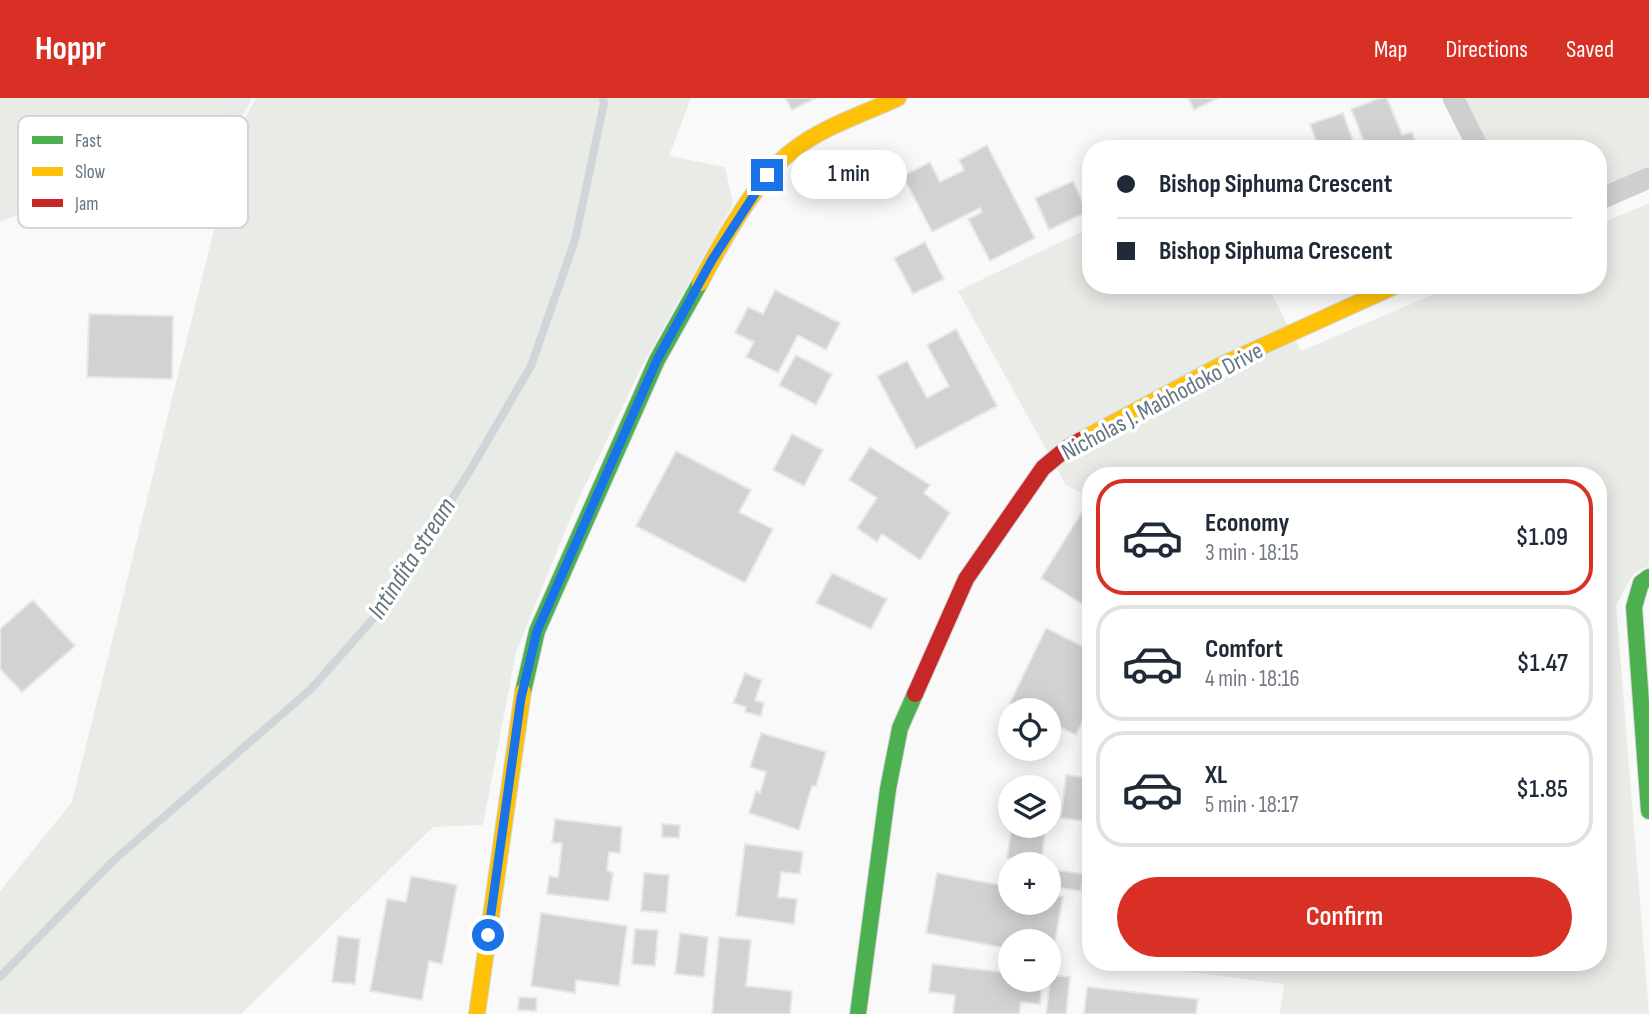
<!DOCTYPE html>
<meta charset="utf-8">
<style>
body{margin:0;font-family:"Sofia Sans Condensed",sans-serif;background:#f6f6f7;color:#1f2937;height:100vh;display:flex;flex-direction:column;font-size:26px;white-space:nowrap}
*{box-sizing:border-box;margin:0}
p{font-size:23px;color:#747a83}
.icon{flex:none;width:38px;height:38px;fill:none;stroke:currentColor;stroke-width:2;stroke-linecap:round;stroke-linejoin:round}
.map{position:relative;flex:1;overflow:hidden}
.side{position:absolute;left:1082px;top:369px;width:525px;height:504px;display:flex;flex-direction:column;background:#fff;border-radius:28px;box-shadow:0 4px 18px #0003}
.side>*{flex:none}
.hud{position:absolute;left:1082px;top:42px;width:525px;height:154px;border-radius:28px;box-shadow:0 4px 18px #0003;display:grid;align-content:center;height:154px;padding:0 35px;background:#fff}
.controls{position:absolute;left:998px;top:600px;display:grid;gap:14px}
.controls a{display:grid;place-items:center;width:63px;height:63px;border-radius:50%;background:#fff;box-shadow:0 4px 18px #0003;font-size:35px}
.end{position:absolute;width:32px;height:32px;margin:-16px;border:9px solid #1a73e8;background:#fff;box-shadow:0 0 0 4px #fff}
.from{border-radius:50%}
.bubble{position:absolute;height:49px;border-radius:24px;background:#fff;box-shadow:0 4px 18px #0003;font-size:23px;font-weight:600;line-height:49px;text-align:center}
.hud b{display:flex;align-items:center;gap:24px;height:66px;font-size:26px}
.hud b+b{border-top:2px solid #e0e1e3}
.hud i{width:18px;height:18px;background:#1f2937}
ul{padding:12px 0 0;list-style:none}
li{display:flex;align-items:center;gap:21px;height:116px;margin:0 14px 10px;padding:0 21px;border:4px solid #e0e1e3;border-radius:28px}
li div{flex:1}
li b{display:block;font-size:26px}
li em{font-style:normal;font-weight:600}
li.on{border-color:#d93025}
li>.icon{width:63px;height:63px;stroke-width:1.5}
.button{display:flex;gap:14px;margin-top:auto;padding:14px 35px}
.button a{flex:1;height:80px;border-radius:42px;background:#d93025;color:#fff;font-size:28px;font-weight:600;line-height:80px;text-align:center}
header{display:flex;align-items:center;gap:42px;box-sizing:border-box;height:98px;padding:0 35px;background:#d93025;color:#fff}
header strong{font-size:33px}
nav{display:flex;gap:38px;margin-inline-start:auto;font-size:24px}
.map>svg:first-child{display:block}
.built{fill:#e8e9e9}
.green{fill:#e8ebe6}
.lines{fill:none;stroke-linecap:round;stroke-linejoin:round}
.stream{stroke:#ced6d9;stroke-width:8}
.building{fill:#d0d2d3;stroke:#e8e8e8;stroke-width:2}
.fast-casing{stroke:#d5d6d7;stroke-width:18}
.slow-casing{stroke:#d5d6d7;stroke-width:18}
.jam-casing{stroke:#d5d6d7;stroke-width:18}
.street{stroke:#cecfd0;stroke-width:21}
.fast{stroke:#4caf50;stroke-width:16}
.slow{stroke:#ffc107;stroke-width:16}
.jam{stroke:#c62828;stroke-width:16}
.route{stroke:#1a73e8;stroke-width:9}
.labels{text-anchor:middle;stroke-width:7;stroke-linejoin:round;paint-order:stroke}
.street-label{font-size:24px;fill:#657683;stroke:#fff}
.water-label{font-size:26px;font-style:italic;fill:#60757c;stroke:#fff}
.key{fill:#fff;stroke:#d1d6da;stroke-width:2}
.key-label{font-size:19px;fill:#657683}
</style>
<header>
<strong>Hoppr</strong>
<nav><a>Map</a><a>Directions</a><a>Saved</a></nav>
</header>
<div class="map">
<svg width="1649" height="916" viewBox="0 0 1649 916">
<rect width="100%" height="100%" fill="#f9f9f9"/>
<path class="built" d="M 0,0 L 252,0 L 236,29 L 0,124 Z"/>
<path class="green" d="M 0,0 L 234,0 L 224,18 L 0,108 Z
M 256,0 L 691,0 L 669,58 L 725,69 L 733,106 L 642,268 L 575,409 L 516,554 L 483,727 L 433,729 L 241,916 L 0,916 L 0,793 L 72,704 L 239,31 Z
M 1463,0 L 1649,0 L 1649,72 L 1598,94 L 1598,51 L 1489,51 Z
M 1649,105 L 1649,468 L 1634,475 L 1616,507 L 1649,916 L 1280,916 L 1284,886 L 1120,865 L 1598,864 L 1598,378 L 1090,378 L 1090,400 L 1066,387 L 958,193 L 1090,130 L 1090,187 L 1267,187 L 1301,253 L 1456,187 L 1598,187 L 1598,127 Z"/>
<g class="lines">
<path class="stream" d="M 0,879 L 113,763 L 311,591 L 381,512 L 471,371 L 531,268 L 575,142 L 604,5 L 603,0"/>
</g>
<path class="building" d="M 785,0 L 816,0 L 792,12 Z
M 1188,0 L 1218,0 L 1194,12 Z
M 1380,0 L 1387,0 L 1402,37 L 1412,34 L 1418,51 L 1367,51 L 1351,11 Z
M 1343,15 L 1356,51 L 1319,51 L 1310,26 Z
M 987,47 L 1035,140 L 990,163 L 968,121 L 982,114 L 980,110 L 932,134 L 903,78 L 930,64 L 940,84 L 964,72 L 959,62 Z
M 1073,83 L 1087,114 L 1049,132 L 1035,100 Z
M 925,144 L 944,181 L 913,196 L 894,160 Z
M 775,192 L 840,225 L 826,252 L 798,237 L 778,275 L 746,259 L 754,244 L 735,235 L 748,209 L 763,216 Z
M 89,216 L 173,218 L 172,281 L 87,279 Z
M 956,231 L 997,308 L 916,351 L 877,278 L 907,263 L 927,300 L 949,288 L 927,247 Z
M 796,257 L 832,276 L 816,307 L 779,287 Z
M 792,336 L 823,352 L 804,388 L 773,372 Z
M 870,349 L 930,387 L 924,395 L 950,415 L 920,462 L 882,436 L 877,444 L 857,430 L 877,400 L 849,382 Z
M 676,353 L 751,392 L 739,414 L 773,431 L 745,485 L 636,428 Z
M 1087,406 L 1090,409 L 1090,511 L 1041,480 Z
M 832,475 L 887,501 L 871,531 L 816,505 Z
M 33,502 L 75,548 L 22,594 L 0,571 L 0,531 Z
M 1046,530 L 1090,552 L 1090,608 L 1076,637 L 1048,623 L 1048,612 L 1026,612 L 1010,605 Z
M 745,575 L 762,582 L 755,602 L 764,605 L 761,618 L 745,614 L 746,609 L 733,605 Z
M 761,635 L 826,654 L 816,688 L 812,688 L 799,732 L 749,715 L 756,693 L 760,695 L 766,674 L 750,669 Z
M 1066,677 L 1090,680 L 1090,724 L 1061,720 Z
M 555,721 L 622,729 L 620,755 L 609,754 L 607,772 L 613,775 L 609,803 L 547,796 L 549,778 L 558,780 L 562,745 L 552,745 Z
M 662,726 L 680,727 L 679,740 L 662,739 Z
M 1012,728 L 1046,728 L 1041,765 L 1007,760 Z
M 745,746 L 803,754 L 800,776 L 781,774 L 778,799 L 797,801 L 794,826 L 736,818 Z
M 1048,771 L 1084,776 L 1081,793 L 1048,788 Z
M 644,775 L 669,777 L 666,815 L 641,813 Z
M 937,775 L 1010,789 L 1010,805 L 1048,805 L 1048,796 L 1063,799 L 1052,859 L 1048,858 L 1048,844 L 1010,844 L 1010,851 L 926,835 Z
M 411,778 L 457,787 L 442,866 L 429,863 L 422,902 L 370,893 L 387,801 L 406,804 Z
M 541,815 L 627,828 L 619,888 L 576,882 L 575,895 L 531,888 Z
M 635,831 L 658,832 L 655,868 L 632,866 Z
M 680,835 L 708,839 L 704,879 L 675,876 Z
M 338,838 L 360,841 L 355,886 L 332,884 Z
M 719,839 L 751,842 L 746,888 L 792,893 L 790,916 L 712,916 Z
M 932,866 L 1010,875 L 1010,882 L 1042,882 L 1040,906 L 1021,904 L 1019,916 L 953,916 L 955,897 L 929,894 Z
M 1051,877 L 1070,879 L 1066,916 L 1046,916 Z
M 1087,889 L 1198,901 L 1196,916 L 1084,916 Z
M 519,899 L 537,900 L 536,913 L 518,912 Z"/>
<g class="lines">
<defs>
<path id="fast" d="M 1649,479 L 1641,485 L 1634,509 L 1649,713
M 523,594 L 537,533 L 657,262 L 700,185
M 858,916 L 888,691 L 900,630 L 915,596"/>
<path id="slow" d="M 700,185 C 721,145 757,80 792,53 C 820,30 865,15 898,0
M 1081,342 L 1221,267 L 1397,187
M 477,916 L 523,594"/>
<path id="jam" d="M 915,596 L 966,481 L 1043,370 L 1067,350 L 1081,342"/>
</defs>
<use href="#fast" class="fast-casing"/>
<use href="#slow" class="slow-casing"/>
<use href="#jam" class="jam-casing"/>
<path class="street" d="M 1453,0 L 1479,51
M 1598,102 L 1649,80"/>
<use href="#fast" class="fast"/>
<use href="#slow" class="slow"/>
<use href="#jam" class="jam"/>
</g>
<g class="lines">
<path class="route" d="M 488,837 L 521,600 L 537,533 L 657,262 L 712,162 L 767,77"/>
</g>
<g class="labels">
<g class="street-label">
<text transform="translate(1162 303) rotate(-28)" y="8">Nicholas J. Mabhodoko Drive</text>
</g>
<g class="water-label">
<text transform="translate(411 460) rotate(-57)" y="9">Intindita stream</text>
</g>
</g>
<rect x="18" y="18" width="230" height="112" rx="10" class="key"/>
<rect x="32" y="38" width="31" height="8" fill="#4caf50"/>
<rect x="32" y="69" width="31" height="9" fill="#ffc107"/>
<rect x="32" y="101" width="31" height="8" fill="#c62828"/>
<g class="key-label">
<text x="75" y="49">Fast</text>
<text x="75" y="80">Slow</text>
<text x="75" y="112">Jam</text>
</g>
</svg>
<div class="controls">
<a><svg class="icon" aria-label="locate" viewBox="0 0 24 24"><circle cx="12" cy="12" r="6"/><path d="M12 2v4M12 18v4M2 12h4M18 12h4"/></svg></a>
<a><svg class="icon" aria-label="layers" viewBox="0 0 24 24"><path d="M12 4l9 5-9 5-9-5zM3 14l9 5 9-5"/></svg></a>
<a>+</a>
<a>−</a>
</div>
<i class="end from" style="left:488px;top:837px"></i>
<i class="end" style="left:767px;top:77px"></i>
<div class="bubble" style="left:791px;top:52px;width:116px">1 min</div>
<div class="hud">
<b><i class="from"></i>Bishop Siphuma Crescent</b>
<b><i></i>Bishop Siphuma Crescent</b>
</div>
<section class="side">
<ul>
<li class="on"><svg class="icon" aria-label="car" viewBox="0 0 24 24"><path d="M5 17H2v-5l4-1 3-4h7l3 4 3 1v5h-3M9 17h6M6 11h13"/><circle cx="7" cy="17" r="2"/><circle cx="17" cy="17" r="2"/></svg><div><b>Economy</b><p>3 min · 18:15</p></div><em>$1.09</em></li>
<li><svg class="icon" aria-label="car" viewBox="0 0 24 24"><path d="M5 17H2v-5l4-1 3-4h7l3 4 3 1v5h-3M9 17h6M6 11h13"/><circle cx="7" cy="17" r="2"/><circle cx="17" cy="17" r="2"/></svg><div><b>Comfort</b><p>4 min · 18:16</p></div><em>$1.47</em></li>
<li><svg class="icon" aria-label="car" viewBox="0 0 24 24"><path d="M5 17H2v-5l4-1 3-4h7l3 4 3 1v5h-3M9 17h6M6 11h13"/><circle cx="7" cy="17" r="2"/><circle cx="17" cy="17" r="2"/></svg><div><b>XL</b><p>5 min · 18:17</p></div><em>$1.85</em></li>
</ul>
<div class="button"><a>Confirm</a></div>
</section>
</div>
